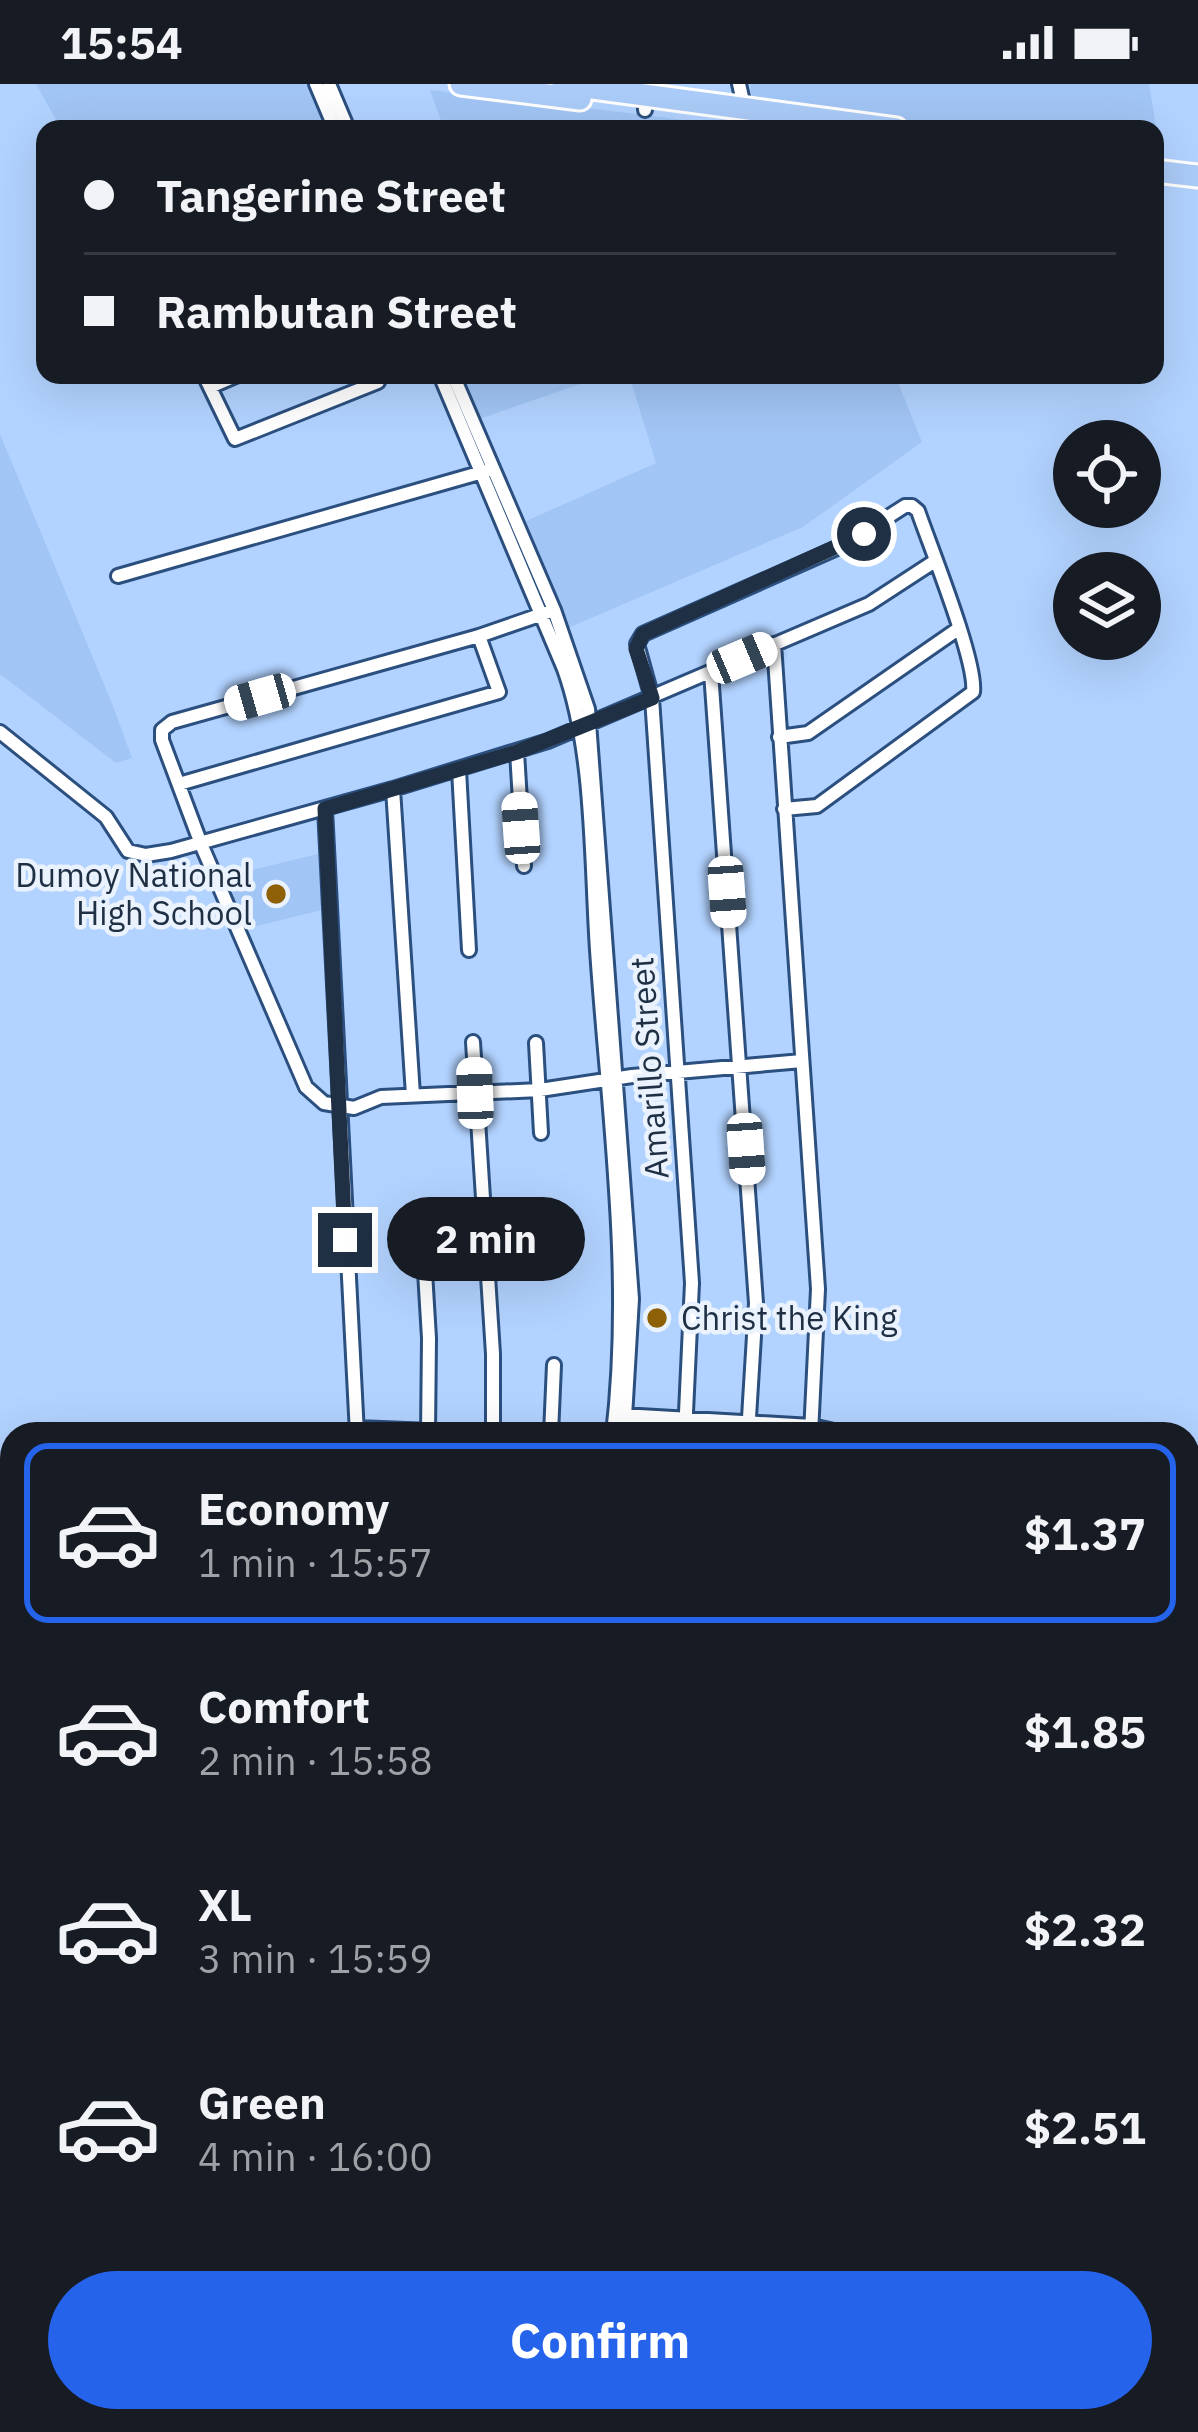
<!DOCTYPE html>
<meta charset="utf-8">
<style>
body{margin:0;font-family:"IBM Plex Sans",sans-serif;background:#242831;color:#f1f3f6;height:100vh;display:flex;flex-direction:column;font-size:45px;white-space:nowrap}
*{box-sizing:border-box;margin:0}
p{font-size:39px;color:#9ea1a6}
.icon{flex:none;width:66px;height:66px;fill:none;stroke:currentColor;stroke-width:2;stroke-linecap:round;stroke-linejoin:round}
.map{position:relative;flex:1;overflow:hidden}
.panel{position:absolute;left:0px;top:1338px;width:1200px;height:1011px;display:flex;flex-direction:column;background:#171b24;border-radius:36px 36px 0 0;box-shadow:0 12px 48px #0002}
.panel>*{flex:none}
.guide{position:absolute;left:36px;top:36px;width:1128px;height:264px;border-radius:24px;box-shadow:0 12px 48px #0002;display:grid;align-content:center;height:264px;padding:0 48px;background:#171b24}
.fabs{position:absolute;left:1053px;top:336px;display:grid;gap:24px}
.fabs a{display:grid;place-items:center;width:108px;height:108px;border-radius:50%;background:#171b24;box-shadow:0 12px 48px #0002;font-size:60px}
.end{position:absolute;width:54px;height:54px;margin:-27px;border:15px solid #1f2f44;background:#fff;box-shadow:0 0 0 6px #fff}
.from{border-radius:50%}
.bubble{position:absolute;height:84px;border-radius:42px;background:#171b24;box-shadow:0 12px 48px #0002;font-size:39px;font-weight:700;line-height:84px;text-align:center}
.car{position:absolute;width:36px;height:72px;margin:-36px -18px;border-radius:15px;box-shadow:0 0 9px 3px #0007;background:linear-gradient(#fff 24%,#345 0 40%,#fff 0 76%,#345 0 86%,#fff 0)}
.guide b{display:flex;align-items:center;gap:42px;height:114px;font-size:45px}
.guide b+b{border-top:3px solid #363941}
.guide i{width:30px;height:30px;background:#f1f3f6}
ul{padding:21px 0 0;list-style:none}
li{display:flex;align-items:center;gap:36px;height:180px;margin:0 24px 18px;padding:0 24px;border:6px solid transparent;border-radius:24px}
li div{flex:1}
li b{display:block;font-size:45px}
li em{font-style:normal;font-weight:700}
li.current{border-color:#2563eb}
li>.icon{width:108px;height:108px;stroke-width:1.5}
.primary-button{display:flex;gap:24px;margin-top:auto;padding:24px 48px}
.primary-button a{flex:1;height:138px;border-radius:72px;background:#2563eb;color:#fff;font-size:48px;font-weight:700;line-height:138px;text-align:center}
.status{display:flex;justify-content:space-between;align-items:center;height:84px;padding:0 60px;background:#171b24;direction:ltr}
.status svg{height:33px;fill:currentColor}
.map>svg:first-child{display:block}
.built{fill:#a1c5f5}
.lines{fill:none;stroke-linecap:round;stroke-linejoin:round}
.minor-casing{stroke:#2b4f7e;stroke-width:18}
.tertiary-casing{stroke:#2b4f7e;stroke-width:21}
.trunk-casing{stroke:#fff;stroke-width:27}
.minor{stroke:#fff;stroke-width:12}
.tertiary{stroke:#fff;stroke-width:15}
.trunk{stroke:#abccf8;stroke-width:21}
.route{stroke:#1f2f44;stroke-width:15}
.poi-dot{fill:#8e6007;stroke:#e9f2fd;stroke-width:4.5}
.labels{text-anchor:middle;stroke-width:9;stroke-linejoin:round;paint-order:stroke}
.poi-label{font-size:33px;fill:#1f2f44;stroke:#e9f2fd;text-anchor:end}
.street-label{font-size:33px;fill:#1f2f44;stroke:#e9f2fd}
</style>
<div class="status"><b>15:54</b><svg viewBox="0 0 49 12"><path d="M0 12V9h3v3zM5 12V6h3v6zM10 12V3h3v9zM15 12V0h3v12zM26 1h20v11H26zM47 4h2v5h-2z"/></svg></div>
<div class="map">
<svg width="1198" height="2348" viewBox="0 0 1198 2348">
<rect width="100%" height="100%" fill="#b2d3ff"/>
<path class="built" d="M 36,0 L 310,0 L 329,45 L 61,45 Z
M 750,0 L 1149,0 L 1161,72 L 1155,71 L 1155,45 L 949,45 L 753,21 Z
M 430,6 L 546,19 L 757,45 L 444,45 Z
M 468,291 L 606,291 L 479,335 L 462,293 Z
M 629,291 L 895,291 L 922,358 L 803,443 L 568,544 L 524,438 L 656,379 Z
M 0,350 L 113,622 L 132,674 L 116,679 L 0,590 Z
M 318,770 L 322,826 L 245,845 L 223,793 Z
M 0,2131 L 12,2134 L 12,2337 L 115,2337 L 115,2346 L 0,2343 Z"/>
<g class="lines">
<defs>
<path id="minor" d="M 316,0 L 335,45
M 329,0 L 348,45
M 644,0 L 645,26
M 739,0 L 745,26
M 204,291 L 235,355 L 378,298 L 375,291
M 440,291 L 564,585 C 594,669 591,777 597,866 C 608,1026 632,1190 613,1350
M 453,291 L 554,526 L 588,625 L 632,1215 L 624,1350
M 210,303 L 238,291
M 118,492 L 486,387
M 554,526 L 479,552 L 172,638 L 162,646 L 162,656 L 201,760 L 306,1003 L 324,1019 L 354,1024 L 381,1013 L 540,1006 L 632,992 L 802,977
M 774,560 L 818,1205 L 811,1350
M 711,588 L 756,1219 L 748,1350
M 0,648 L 106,733 L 128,767 L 146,771 L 171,767 L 393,705 L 548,657 L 869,520 L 935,477
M 779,653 L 808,649 L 958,545
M 517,668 L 524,782
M 459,686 L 469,866
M 179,700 L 499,608 L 479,552
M 393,705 L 413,1011
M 325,725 L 357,1350
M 473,958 L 493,1270 L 493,1349
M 536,959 L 541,1049
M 424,1171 L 429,1254 L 428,1350
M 622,1331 L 812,1342 L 847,1350
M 357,1344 L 506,1350
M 551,1350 L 554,1281
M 685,1350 L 692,1199 L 652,614 L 637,560 L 643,550 L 846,460 L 905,422 L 912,422 L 918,427 C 930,462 977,578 973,608 L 817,722 L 784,725
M 0,1649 L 12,1647
M 0,1716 L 12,1767
M 0,1777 L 12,1775
M 0,1819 L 12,1817
M 0,1864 L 12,1862
M 0,1907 L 12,1905
M 0,1972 L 12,1921
M 1188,2149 L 1198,2151
M 1188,2190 L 1198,2192
M 1188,2233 L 1198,2235
M 401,2337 L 401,2348
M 569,2337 L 569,2339
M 579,2337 L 579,2339
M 1077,2337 L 1081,2348
M 1144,2337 L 1148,2348
M 506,2348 L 506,2337
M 1196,2348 L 1198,2334"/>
<path id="tertiary" d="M 0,1534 L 12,1597
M 121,2348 L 121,2337"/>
<path id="trunk" d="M 461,0 L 580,15
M 563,0 L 896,45
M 1155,87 L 1198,92"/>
</defs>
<use href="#minor" class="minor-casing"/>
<use href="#tertiary" class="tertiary-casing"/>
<use href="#trunk" class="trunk-casing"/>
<use href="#minor" class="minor"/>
<use href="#tertiary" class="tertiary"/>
<use href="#trunk" class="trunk"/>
</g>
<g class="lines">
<path class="route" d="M 345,1156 L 325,725 L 517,668 L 652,614 L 636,565 L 643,550 L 864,450"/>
</g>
<g class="poi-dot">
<circle cx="276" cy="810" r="12"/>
<circle cx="657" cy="1234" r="12"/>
</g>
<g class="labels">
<g class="poi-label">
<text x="252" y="803">Dumoy National<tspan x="252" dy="38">High School</tspan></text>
<text x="681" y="1246" text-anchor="start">Christ the King</text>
</g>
<g class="street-label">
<text transform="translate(649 984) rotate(-94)" y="12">Amarillo Street</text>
</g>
</g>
</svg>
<div class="fabs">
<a><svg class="icon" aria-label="locate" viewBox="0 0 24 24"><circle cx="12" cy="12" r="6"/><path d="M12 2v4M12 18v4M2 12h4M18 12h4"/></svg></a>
<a><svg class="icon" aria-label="layers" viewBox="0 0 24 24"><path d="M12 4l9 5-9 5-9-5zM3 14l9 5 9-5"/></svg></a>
</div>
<i class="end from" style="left:864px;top:450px"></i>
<i class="end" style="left:345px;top:1156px"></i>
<div class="bubble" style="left:387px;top:1113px;width:198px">2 min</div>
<i class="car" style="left:742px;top:574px;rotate:67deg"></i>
<i class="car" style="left:260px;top:613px;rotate:254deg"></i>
<i class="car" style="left:521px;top:744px;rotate:356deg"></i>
<i class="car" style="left:727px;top:808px;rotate:176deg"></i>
<i class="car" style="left:475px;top:1009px;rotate:358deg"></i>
<i class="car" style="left:746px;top:1065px;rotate:176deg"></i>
<div class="guide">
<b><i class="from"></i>Tangerine Street</b>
<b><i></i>Rambutan Street</b>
</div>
<section class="panel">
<ul>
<li class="current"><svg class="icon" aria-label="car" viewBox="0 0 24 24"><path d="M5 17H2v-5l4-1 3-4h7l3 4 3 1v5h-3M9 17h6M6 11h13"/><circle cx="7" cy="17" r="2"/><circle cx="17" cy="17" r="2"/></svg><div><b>Economy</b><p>1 min · 15:57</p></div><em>$1.37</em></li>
<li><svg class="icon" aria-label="car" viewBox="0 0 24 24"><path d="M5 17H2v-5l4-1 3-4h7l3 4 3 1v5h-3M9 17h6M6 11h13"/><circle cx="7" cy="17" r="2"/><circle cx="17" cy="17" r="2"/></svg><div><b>Comfort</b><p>2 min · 15:58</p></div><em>$1.85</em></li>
<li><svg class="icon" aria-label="car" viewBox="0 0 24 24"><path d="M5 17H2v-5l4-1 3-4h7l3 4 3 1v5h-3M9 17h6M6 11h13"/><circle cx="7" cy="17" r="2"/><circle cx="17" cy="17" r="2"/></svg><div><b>XL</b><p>3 min · 15:59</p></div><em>$2.32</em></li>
<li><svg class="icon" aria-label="car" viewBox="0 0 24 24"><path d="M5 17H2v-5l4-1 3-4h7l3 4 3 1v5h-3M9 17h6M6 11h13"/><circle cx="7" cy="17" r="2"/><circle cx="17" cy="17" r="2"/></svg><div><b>Green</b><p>4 min · 16:00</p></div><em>$2.51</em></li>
</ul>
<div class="primary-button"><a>Confirm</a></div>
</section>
</div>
